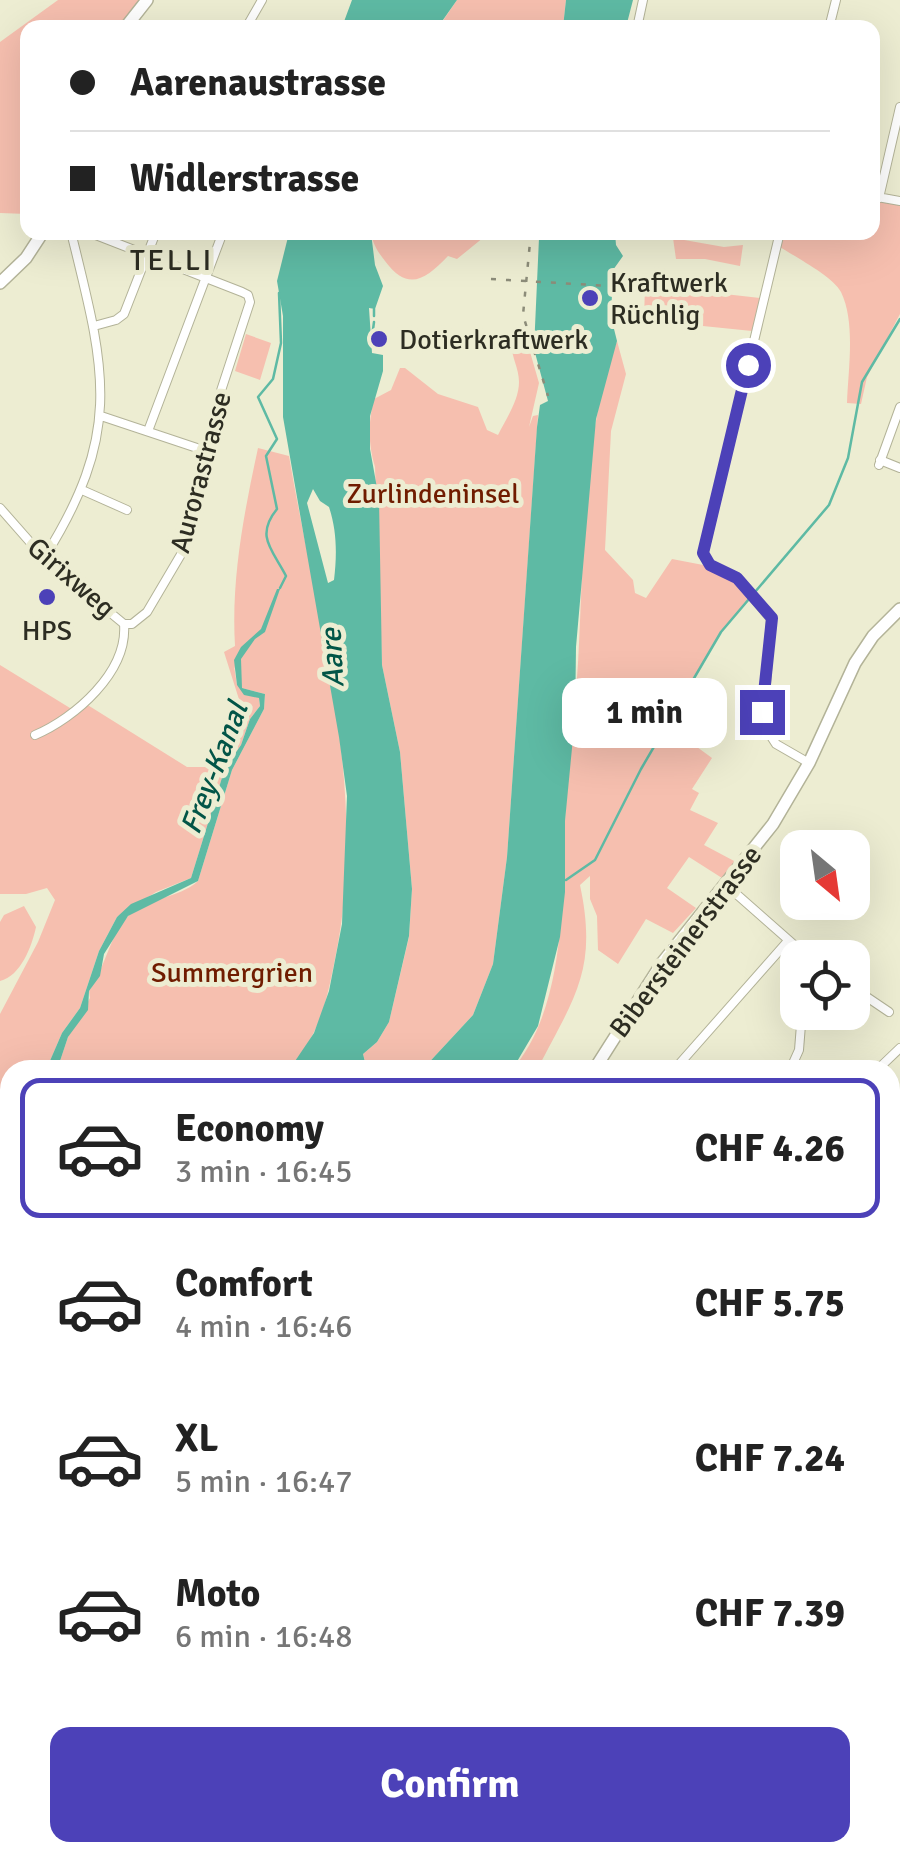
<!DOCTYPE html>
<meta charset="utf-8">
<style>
body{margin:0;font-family:Signika,sans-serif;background:#f2f2f2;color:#222;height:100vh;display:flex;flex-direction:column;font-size:38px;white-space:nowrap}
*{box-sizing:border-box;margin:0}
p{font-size:32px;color:#767676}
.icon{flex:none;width:55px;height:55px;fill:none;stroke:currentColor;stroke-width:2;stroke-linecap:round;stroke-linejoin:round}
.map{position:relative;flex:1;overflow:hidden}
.panel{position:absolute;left:0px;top:1060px;width:900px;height:802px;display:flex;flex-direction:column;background:#fff;border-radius:30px 30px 0 0;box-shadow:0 10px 40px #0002}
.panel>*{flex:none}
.guide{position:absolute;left:20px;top:20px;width:860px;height:220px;border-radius:20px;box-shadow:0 10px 40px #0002;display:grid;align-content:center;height:220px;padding:0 50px;background:#fff}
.needle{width:65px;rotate:151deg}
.buttons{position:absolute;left:780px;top:830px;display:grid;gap:20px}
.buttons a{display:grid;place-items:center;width:90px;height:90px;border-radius:20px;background:#fff;box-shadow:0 10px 40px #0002;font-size:50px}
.end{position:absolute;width:45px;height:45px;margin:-22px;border:12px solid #4c41b8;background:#fff;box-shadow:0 0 0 5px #fff}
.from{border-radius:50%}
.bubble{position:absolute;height:70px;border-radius:20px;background:#fff;box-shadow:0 10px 40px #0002;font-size:32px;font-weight:700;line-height:70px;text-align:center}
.guide b{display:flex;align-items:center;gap:35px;height:95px;font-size:38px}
.guide b+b{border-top:2px solid #e0e0e0}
.guide i{width:25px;height:25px;background:#222}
ul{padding:18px 0 0;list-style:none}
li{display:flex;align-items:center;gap:30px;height:140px;margin:0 20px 15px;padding:0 30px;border:5px solid transparent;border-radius:20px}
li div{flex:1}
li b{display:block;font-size:38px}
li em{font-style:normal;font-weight:700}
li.active{border-color:#4c41b8}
li>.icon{width:90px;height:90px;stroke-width:1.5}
.cta{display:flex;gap:20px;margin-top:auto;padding:20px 50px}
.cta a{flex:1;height:115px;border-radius:20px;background:#4c41b8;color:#fff;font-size:40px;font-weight:700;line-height:115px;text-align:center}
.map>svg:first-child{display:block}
.green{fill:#f6bfaf}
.water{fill:#5ebaa4;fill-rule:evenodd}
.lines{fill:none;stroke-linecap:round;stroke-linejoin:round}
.stream{stroke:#5ebaa4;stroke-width:2.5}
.street-casing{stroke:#b3b398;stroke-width:10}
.secondary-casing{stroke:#b3b398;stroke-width:14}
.street{stroke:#fff;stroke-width:8}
.secondary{stroke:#fff;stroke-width:11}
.rail{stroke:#8c8c79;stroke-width:2.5;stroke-dasharray:5 10;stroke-linecap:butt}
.route{stroke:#4c41b8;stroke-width:12}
.poi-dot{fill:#4c41b8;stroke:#ededd2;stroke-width:4}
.labels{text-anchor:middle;stroke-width:10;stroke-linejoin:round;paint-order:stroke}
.poi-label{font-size:28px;fill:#2d2d22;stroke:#ededd2;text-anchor:start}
.street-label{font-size:28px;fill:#2d2d22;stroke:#ededd2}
.park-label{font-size:28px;fill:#701c00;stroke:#ededd2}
.neighbourhood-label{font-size:30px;letter-spacing:2.5px;fill:#2d2d22;stroke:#ededd2}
.water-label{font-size:30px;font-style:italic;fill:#025547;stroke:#ededd2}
</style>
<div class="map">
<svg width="900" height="1861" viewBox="0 0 900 1861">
<rect width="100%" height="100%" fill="#ededd2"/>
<path class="green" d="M 58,0 L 140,0 L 119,27 L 28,28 L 27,214 L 0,213 L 0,42 Z
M 457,0 L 566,0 L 563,27 L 438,28 Z
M 873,196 L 900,201 L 900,314 L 867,377 L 861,404 L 847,403 C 848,370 856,323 841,292 C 833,276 793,256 777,245 L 780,233 L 872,232 Z
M 371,232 L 489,233 L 457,259 L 448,256 C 425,280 408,292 385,261 C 378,252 372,243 371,232 Z
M 673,238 L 724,247 L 743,245 L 740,266 L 705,259 L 676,259 Z
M 645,285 L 760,298 L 752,331 L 644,320 Z
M 524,331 L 539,383 L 529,427 L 533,416 L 538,415 L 507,857 L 493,964 L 473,1015 L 422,1070 L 362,1070 L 366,1065 L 363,1054 L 377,1042 L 389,1022 L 409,937 L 412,889 L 400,752 L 382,665 L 375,467 C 368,444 368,422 374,399 L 391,390 L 400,368 L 405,368 L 438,394 L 478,407 L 487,430 L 498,435 C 506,419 519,400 519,382 C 519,365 509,356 512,335 Z
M 246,334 L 271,343 L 260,380 L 235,371 Z
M 617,341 L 626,374 L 611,431 L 605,550 L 633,580 L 635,593 L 646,598 L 672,559 L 724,569 L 751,597 L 721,632 L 667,725 L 712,758 L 692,789 L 699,793 L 690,810 L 718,823 L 704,845 L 736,862 L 722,878 L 689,857 L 667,888 L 696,908 L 673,933 L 646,919 L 618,964 L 598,950 L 597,916 L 590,899 L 590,876 L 580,885 C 598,970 575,996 537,1070 L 512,1070 C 566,1007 562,899 565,822 C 567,769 575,716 578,663 C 584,560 581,438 617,341 Z
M 258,448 L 289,456 C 317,621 370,792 335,959 C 330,984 325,1010 314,1032 C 308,1045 297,1058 289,1070 L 57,1070 L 68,1037 L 90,998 L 89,991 C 105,969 109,936 129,915 C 147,897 178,899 198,881 L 232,770 L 264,709 L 265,694 L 242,688 L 234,666 L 237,685 L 259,698 L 260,706 L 250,719 L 241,745 L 225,768 L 191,878 L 156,892 L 117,917 L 99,951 L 80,1008 L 62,1033 L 46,1070 L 10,1070 L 10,1095 L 6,1108 L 10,1108 L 10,1208 L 0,1213 L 0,1014 L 38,942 L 55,900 L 47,888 L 26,894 L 0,894 L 0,665 L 70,708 L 86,704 L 187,767 L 208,767 L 225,751 L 243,712 L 224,652 L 235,646 C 231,579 244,513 258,448 Z
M 24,906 L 36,927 C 32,946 21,976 0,981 L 0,922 L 4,915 Z
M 10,1315 L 10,1666 L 0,1687 L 0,1321 Z
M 251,1852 L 421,1852 L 426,1861 L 246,1861 Z"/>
<path class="water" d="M 352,0 L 457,0 L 438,27 L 342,27 Z
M 566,0 L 633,0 L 626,27 L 563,27 Z
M 289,233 L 371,233 L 375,265 L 383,286 L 375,309 L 369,308 L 372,353 L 383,355 L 383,371 L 370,416 L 370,449 L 379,499 L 382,665 L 400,752 L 412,889 L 409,936 L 389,1022 L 377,1042 L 363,1054 L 366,1066 L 362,1070 L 289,1070 L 314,1033 L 329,991 L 342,924 L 347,796 L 339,737 L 283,417 L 283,316 L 277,281 ZM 313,489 L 320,501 L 329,507 C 337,531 337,555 334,580 L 328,583 L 307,503 Z
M 545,233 L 615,233 L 616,245 L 623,256 L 613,270 L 611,317 L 617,341 L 596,419 L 576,647 L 575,717 L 565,821 L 565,892 L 560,937 L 538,1026 L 512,1070 L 422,1070 L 473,1015 L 493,964 L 507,857 L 537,427 L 540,405 L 548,401 L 534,349 L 539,238 Z
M 277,589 L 280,589 L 265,632 L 255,639 L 241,659 L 242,688 L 265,694 L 264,709 L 232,770 L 198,881 L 128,916 L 104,954 L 100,976 L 89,991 L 88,1010 L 68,1037 L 57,1070 L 46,1070 L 62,1033 L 80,1008 L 99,951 L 117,917 L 131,904 L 191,878 L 225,768 L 241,745 L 250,719 L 260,706 L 259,698 L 244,695 L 237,685 L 234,660 L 241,647 L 261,629 Z
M 10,1666 L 10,1815 L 0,1830 L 0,1687 Z"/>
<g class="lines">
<path class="stream" d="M 279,293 L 281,343 L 273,379 L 258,397 L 277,439 L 266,456 L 277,509 C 255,536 272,549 286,576 L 280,588
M 374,316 L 374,309
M 372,337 L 374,322
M 566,880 L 595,860 L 641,769 L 721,632 L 829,505 L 848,458 L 862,382 L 900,319
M 890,1625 L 900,1620
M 890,1845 L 900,1849"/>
<defs>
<path id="street" d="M 246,28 L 262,0
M 637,28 L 643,0
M 829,28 L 836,0
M 872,196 L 900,201
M 879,198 L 900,107
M 88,232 L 242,292 L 248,295 L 250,302 L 214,412 L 183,551 L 147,612 L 132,624 L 124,624
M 780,232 L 703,555 L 710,565 L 737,578 L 771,619 L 763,724 L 776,744 L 809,763
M 94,326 L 116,320 L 124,314 L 156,232
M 101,416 L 206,451
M 148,431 L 223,232
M 880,460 L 900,468
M 879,465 L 900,407
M 82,490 L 127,510
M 0,508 L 44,558 L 124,624 C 128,672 75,718 35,735
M 44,558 C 124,431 105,370 71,232
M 725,884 L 809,958
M 852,987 L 889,1012
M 674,1070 L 787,942
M 790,1070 L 799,1050 L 802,1012
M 877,1070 L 900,1048
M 890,1149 L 900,1137
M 890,1271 L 900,1271
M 890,1351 L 900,1372
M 890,1431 L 900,1426
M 890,1807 L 900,1807
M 691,1852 L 705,1861
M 742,1852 L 812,1861
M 450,1861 L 464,1852"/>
<path id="secondary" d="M 125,28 L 147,0
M 0,283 L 26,258 L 43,232
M 594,1070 L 662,963 L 773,824 L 809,763 L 855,663 L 873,636 L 900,609
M 34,1861 L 39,1852"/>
</defs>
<use href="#street" class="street-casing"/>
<use href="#secondary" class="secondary-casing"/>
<use href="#street" class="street"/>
<use href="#secondary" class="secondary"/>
<path class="rail" d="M 531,232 L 523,315 L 548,396
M 491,279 L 627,287"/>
</g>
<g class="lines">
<path class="route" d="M 748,365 L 703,553 L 710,565 L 737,578 L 772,618 L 762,712"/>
</g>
<g class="poi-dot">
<circle cx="590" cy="298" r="10"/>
<circle cx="379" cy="339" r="10"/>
<circle cx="47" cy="597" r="10"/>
</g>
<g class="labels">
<g class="poi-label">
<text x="610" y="292">Kraftwerk<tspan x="610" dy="32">Rüchlig</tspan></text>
<text x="399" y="349">Dotierkraftwerk</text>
<text x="47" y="640" text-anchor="middle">HPS</text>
</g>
<g class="street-label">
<text transform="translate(200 472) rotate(-75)" y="10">Aurorastrasse</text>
<text transform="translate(72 577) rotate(41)" y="10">Girixweg</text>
<text transform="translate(685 941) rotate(-53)" y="10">Bibersteinerstrasse</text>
</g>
<g class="park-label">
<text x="433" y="503">Zurlindeninsel</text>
<text x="232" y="982">Summergrien</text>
</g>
<g class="neighbourhood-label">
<text x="172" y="270">TELLI</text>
</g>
<g class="water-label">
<text transform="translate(332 658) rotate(-93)" y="10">Aare</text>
<text transform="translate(214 768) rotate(-69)" y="10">Frey-Kanal</text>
</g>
</g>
</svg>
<div class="buttons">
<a><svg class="needle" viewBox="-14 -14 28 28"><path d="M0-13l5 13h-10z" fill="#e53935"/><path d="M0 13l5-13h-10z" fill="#767676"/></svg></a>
<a><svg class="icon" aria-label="locate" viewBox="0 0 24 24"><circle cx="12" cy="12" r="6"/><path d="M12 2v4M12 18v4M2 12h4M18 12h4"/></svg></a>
</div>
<i class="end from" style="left:748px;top:365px"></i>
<i class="end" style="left:762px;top:712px"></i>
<div class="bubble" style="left:562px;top:678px;width:165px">1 min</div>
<div class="guide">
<b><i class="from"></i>Aarenaustrasse</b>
<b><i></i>Widlerstrasse</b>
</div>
<section class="panel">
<ul>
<li class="active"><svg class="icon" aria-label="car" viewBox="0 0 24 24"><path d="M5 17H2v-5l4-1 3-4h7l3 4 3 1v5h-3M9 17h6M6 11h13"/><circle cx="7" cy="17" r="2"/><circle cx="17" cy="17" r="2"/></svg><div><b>Economy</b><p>3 min · 16:45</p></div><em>CHF 4.26</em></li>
<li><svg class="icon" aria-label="car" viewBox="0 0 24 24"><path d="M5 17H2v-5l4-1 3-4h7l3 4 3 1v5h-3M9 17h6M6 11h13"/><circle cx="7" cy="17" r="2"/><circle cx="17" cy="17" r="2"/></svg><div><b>Comfort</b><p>4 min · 16:46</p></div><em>CHF 5.75</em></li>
<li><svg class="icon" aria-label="car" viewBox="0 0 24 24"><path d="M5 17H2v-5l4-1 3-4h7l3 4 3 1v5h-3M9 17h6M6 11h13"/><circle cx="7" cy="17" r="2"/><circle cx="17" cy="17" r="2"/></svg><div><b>XL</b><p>5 min · 16:47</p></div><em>CHF 7.24</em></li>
<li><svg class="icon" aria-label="car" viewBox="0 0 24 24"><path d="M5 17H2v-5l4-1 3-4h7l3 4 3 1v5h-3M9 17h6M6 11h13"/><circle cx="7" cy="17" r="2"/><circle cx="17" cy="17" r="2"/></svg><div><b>Moto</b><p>6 min · 16:48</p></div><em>CHF 7.39</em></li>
</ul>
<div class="cta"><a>Confirm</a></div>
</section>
</div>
